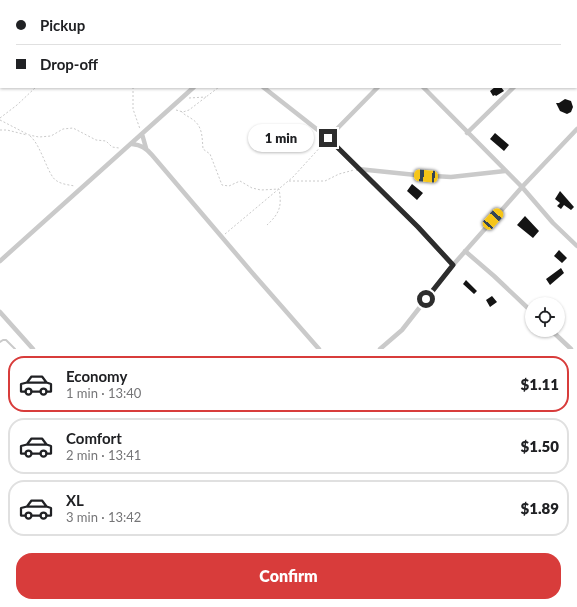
<!DOCTYPE html>
<meta charset="utf-8">
<style>
body{margin:0;font-family:Lato,sans-serif;background:#f6f6f6;color:#202124;height:100vh;display:flex;flex-direction:column;font-size:15px;white-space:nowrap}
*{box-sizing:border-box;margin:0}
p{font-size:13px;color:#757577}
.icon{flex:none;width:22px;height:22px;fill:none;stroke:currentColor;stroke-width:2;stroke-linecap:round;stroke-linejoin:round}
.map{position:relative;height:349px;overflow:hidden}
.details{display:flex;flex-direction:column;background:#fff;flex:1}
.details>*{flex:none}
.top-card{position:absolute;left:0px;top:0px;width:577px;height:88px;box-shadow:0 1px 3px #0004;display:grid;align-content:center;height:88px;padding:0 16px;background:#fff}
.controls{position:absolute;left:525px;top:297px;display:grid;gap:8px}
.controls a{display:grid;place-items:center;width:40px;height:40px;border-radius:50%;background:#fff;box-shadow:0 1px 3px #0004;font-size:20px}
.end{position:absolute;width:18px;height:18px;margin:-9px;border:5px solid #2d2d2d;background:#fff;box-shadow:0 0 0 2px #fff}
.from{border-radius:50%}
.bubble{position:absolute;height:28px;border-radius:14px;background:#fff;box-shadow:0 1px 3px #0004;font-size:13px;font-weight:800;line-height:28px;text-align:center}
.car{position:absolute;width:12px;height:24px;margin:-12px -6px;border-radius:5px;box-shadow:0 0 3px 1px #0007;background:linear-gradient(#f5c518 24%,#345 0 40%,#f5c518 0 76%,#345 0 86%,#f5c518 0)}
.top-card b{display:flex;align-items:center;gap:14px;height:38px;font-size:15px}
.top-card b+b{border-top:1px solid #e0e0e0}
.top-card i{width:10px;height:10px;background:#202124}
ul{padding:7px 0 0;list-style:none}
li{display:flex;align-items:center;gap:12px;height:56px;margin:0 8px 6px;padding:0 8px;border:2px solid #e0e0e0;border-radius:16px}
li div{flex:1}
li b{display:block;font-size:15px}
li em{font-style:normal;font-weight:800}
li.current{border-color:#d83c3b}
li>.icon{width:36px;height:36px;stroke-width:1.5}
.primary-button{display:flex;gap:8px;margin-top:auto;padding:8px 16px}
.primary-button a{flex:1;height:46px;border-radius:16px;background:#d83c3b;color:#fff;font-size:16px;font-weight:800;line-height:46px;text-align:center}
.map>svg:first-child{display:block}
.building{fill:#141414}
.lines{fill:none;stroke-linecap:round;stroke-linejoin:round}
.path{stroke:#cacaca;stroke-width:1;stroke-dasharray:2 2;stroke-linecap:butt}
.service{stroke:#cacaca;stroke-width:2}
.minor{stroke:#cacaca;stroke-width:4.5}
.route{stroke:#2d2d2d;stroke-width:5}
</style>
<div class="map">
<svg width="577" height="349" viewBox="0 0 577 349">
<rect width="100%" height="100%" fill="#fff"/>
<path class="building" d="M 495,87 L 501,87 L 504,91 L 496,96 L 495,95 L 493,96 L 490,91 Z
M 565,99 L 571,101 L 573,107 L 571,112 L 567,114 L 560,111 L 556,103 L 559,103 Z
M 495,133 L 509,145 L 504,151 L 490,139 Z
M 412,184 L 423,193 L 417,200 L 407,191 Z
M 560,191 L 574,207 L 571,210 L 564,205 L 561,209 L 557,206 L 560,203 L 555,199 Z
M 525,216 L 539,231 L 533,238 L 517,225 Z
M 559,250 L 567,258 L 562,263 L 554,256 Z
M 561,268 L 564,273 L 550,285 L 546,279 Z
M 466,280 L 477,291 L 474,294 L 463,284 Z
M 492,296 L 497,302 L 490,307 L 486,300 Z"/>
<g class="lines">
<path class="path" d="M 133,0 L 133,1
M 178,0 L 180,1
M 76,1 L 78,0
M 122,1 L 123,0
M 0,53 L 1,52
M 133,87 L 133,109 L 140,129
M 189,98 L 206,97
M 176,110 L 183,112 L 189,110 L 219,87
M 181,111 C 184,115 188,116 192,119 C 203,126 202,138 203,149 L 210,154 L 222,185 L 229,186 L 240,181 L 252,188 L 261,190 L 279,189 C 282,206 280,213 267,225
M 0,118 L 17,105 L 36,87
M 0,120 L 29,135 L 39,137 L 51,136 L 63,129 L 73,128 L 96,140 L 106,141 L 112,147 L 119,148
M 0,130 L 7,130 L 27,135
M 30,136 C 42,146 48,177 57,181 C 61,184 69,185 75,186
M 289,181 L 325,181 L 339,174 L 354,170
M 225,234 L 293,177 L 324,143"/>
<path class="service" d="M 0,342 L 3,340 L 6,340 L 15,349"/>
<path class="minor" d="M 209,0 L 209,1
M 516,0 L 517,1
M 289,1 L 290,0
M 459,1 L 459,0
M 576,49 L 577,49
M 263,87 L 328,138 L 418,227 L 453,265
M 423,87 L 522,187 L 553,223 L 577,246
M 467,133 L 514,87
M 142,134 L 146,148
M 328,138 L 378,87
M 132,144 C 141,145 146,148 152,155 L 255,276 L 319,349
M 358,169 L 416,175 L 451,177 L 505,171
M 465,251 L 494,276 L 532,312
M 0,261 L 194,87
M 0,312 L 33,349
M 551,330 L 571,349
M 380,349 L 402,330 L 453,265 L 522,187 L 577,129"/>
</g>
<g class="lines">
<path class="route" d="M 328,138 L 418,227 L 453,265 L 426,299"/>
</g>
</svg>
<div class="controls">
<a><svg class="icon" aria-label="locate" viewBox="0 0 24 24"><circle cx="12" cy="12" r="6"/><path d="M12 2v4M12 18v4M2 12h4M18 12h4"/></svg></a>
</div>
<i class="end from" style="left:426px;top:299px"></i>
<i class="end" style="left:328px;top:138px"></i>
<div class="bubble" style="left:248px;top:124px;width:66px">1 min</div>
<i class="car" style="left:426px;top:176px;rotate:275deg"></i>
<i class="car" style="left:493px;top:219px;rotate:42deg"></i>
<div class="top-card">
<b><i class="from"></i>Pickup</b>
<b><i></i>Drop-off</b>
</div>
</div>
<section class="details">
<ul>
<li class="current"><svg class="icon" aria-label="car" viewBox="0 0 24 24"><path d="M5 17H2v-5l4-1 3-4h7l3 4 3 1v5h-3M9 17h6M6 11h13"/><circle cx="7" cy="17" r="2"/><circle cx="17" cy="17" r="2"/></svg><div><b>Economy</b><p>1 min · 13:40</p></div><em>$1.11</em></li>
<li><svg class="icon" aria-label="car" viewBox="0 0 24 24"><path d="M5 17H2v-5l4-1 3-4h7l3 4 3 1v5h-3M9 17h6M6 11h13"/><circle cx="7" cy="17" r="2"/><circle cx="17" cy="17" r="2"/></svg><div><b>Comfort</b><p>2 min · 13:41</p></div><em>$1.50</em></li>
<li><svg class="icon" aria-label="car" viewBox="0 0 24 24"><path d="M5 17H2v-5l4-1 3-4h7l3 4 3 1v5h-3M9 17h6M6 11h13"/><circle cx="7" cy="17" r="2"/><circle cx="17" cy="17" r="2"/></svg><div><b>XL</b><p>3 min · 13:42</p></div><em>$1.89</em></li>
</ul>
<div class="primary-button"><a>Confirm</a></div>
</section>
